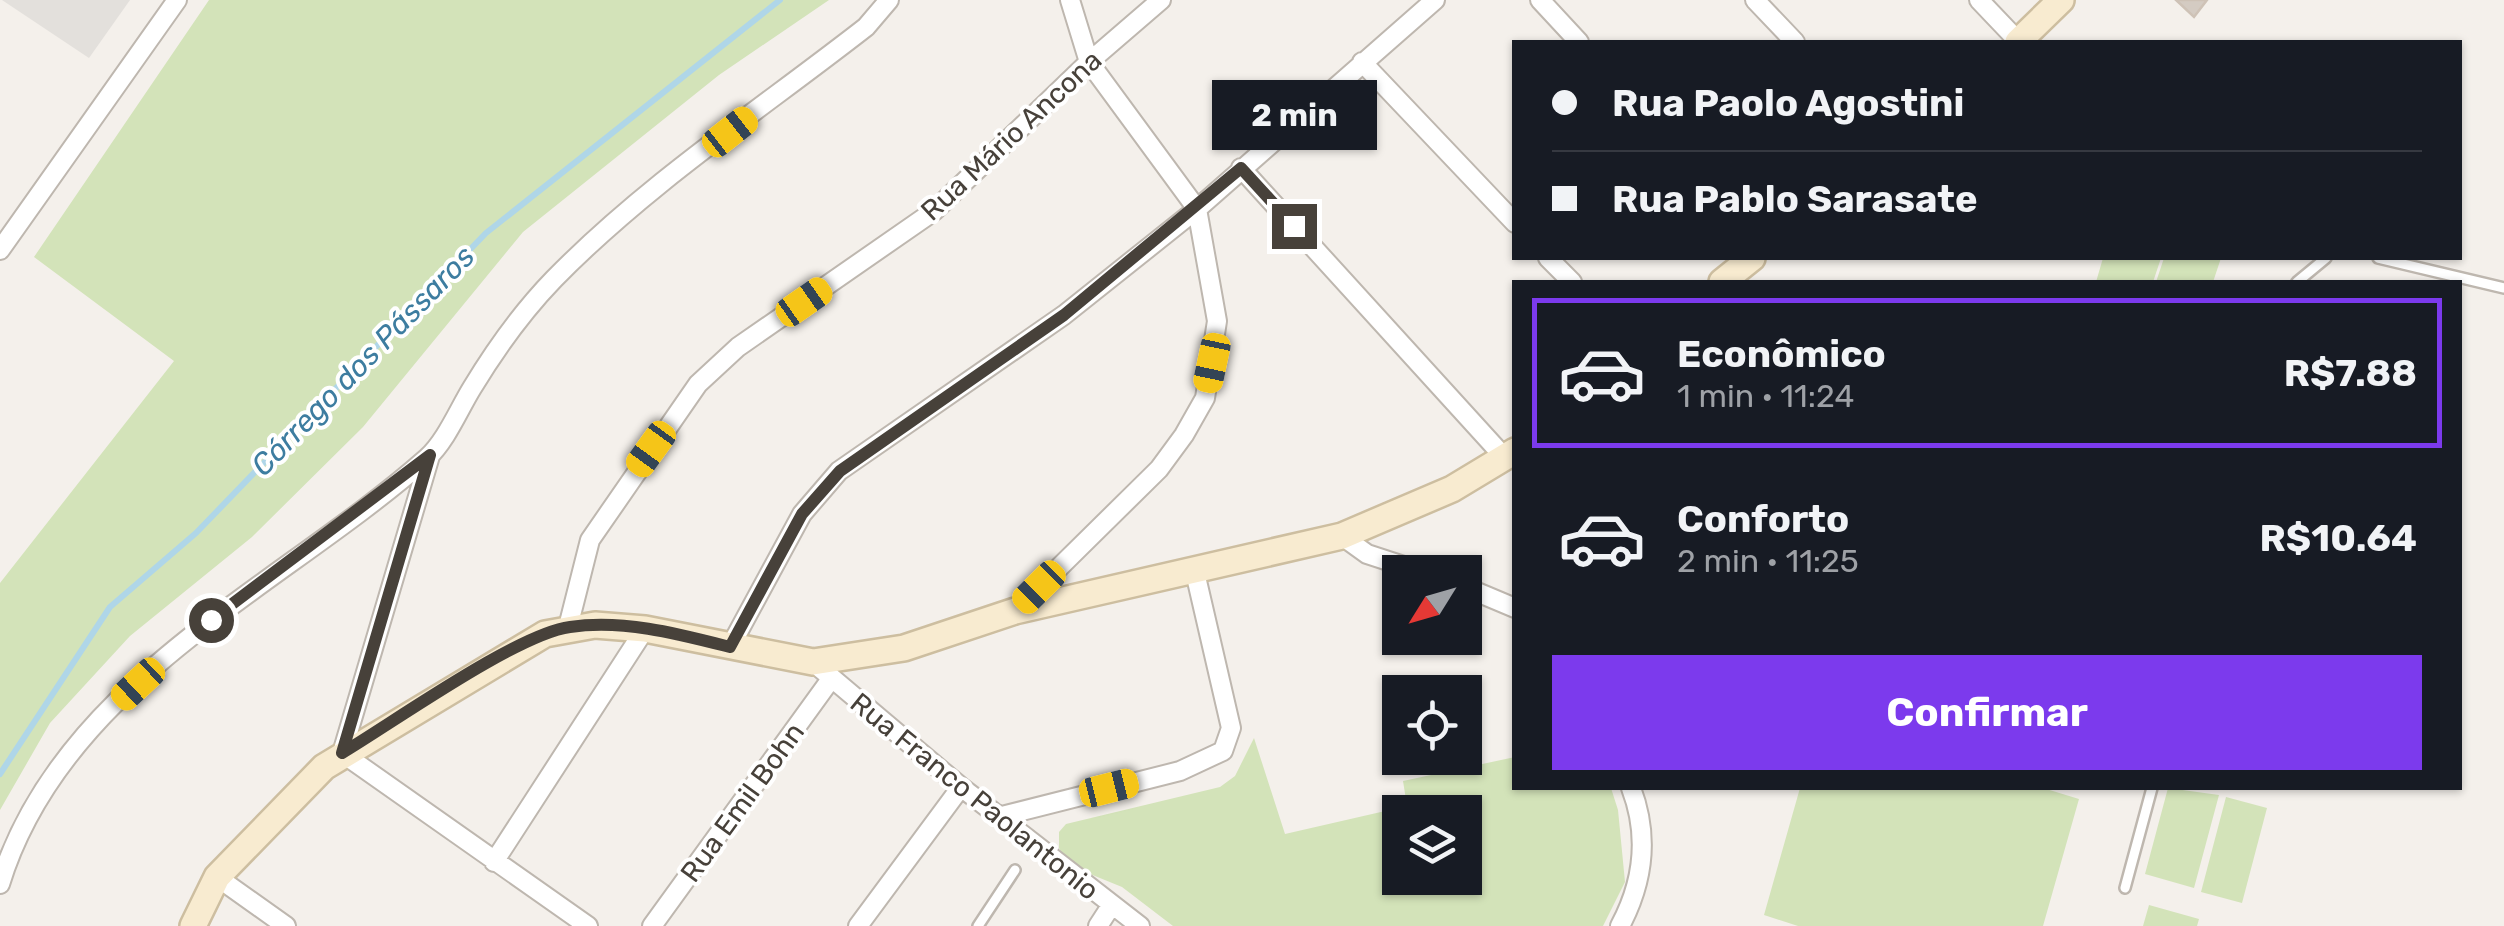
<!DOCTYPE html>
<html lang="pt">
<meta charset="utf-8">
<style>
body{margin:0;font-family:Rubik,sans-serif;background:#242831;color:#f1f3f6;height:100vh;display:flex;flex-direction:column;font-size:38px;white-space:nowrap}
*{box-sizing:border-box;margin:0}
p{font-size:32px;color:#9ea1a6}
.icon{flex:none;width:55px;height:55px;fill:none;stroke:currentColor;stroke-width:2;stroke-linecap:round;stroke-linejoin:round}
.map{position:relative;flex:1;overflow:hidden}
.drawer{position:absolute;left:1512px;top:280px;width:950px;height:510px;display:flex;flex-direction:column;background:#171b24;border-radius:0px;box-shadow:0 2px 8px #0004}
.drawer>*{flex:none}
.top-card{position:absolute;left:1512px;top:40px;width:950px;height:220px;border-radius:0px;box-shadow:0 2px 8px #0004;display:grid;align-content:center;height:220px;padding:0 40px;background:#171b24}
.needle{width:65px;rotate:233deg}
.tools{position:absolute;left:1382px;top:555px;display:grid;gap:20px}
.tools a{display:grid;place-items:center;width:100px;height:100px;border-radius:0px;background:#171b24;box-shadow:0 2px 8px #0004;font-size:50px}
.end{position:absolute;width:45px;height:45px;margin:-22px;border:12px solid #47413a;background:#fff;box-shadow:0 0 0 5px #fff}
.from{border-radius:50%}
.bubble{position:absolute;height:70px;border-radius:0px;background:#171b24;box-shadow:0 2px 8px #0004;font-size:32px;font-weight:700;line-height:70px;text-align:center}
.car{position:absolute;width:30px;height:60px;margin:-30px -15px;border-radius:12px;box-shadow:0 0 8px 2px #0007;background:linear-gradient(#f5c518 24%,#345 0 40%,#f5c518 0 76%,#345 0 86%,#f5c518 0)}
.top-card b{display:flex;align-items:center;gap:35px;height:95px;font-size:38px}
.top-card b+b{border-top:2px solid #363941}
.top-card i{width:25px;height:25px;background:#f1f3f6}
ul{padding:18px 0 0;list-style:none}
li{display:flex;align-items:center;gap:30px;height:150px;margin:0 20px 15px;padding:0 20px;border:5px solid transparent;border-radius:0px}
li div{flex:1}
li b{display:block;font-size:38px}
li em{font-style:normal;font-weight:700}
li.active{border-color:#7c3aed}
li>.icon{width:90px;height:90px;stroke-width:1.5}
.action{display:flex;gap:20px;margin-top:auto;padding:20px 40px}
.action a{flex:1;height:115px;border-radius:0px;background:#7c3aed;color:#fff;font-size:40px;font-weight:700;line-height:115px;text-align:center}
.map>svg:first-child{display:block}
.industrial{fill:#e3e0dc}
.green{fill:#d3e3b9;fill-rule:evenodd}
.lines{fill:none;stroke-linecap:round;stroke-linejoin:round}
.stream{stroke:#afd6e8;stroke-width:6}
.building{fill:#d4cbc2;stroke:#cec2b6;stroke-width:2.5}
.lane-casing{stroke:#beb7af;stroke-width:14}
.street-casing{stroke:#beb7af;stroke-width:22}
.secondary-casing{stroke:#cdbea0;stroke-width:30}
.lane{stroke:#fff;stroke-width:9}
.street{stroke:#fff;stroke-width:18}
.secondary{stroke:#f8ebd0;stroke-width:25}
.route{stroke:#47413a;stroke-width:12}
.labels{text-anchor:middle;stroke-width:8;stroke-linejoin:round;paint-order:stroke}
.street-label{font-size:28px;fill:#47413a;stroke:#fff}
.water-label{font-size:30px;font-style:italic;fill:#3d7da0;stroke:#fff}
</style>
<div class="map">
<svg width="2504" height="926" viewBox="0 0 2504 926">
<rect width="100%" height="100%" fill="#f4f0eb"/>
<path class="industrial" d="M 2,0 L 130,0 L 89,58 Z"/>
<path class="green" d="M 209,0 L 829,0 L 719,75 L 523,232 L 363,427 L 252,537 L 130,636 L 50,723 L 0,810 L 0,583 L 174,361 L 34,257 Z
M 2103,258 L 2161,258 L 2153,282 L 2096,282 Z
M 2164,258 L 2221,258 L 2213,282 L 2156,282 Z
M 1254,738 L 1285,834 L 1407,806 L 1403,781 L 1515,757 L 1515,788 L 1611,788 L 1618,810 L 1625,882 L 1603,926 L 1173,926 L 1122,887 L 1068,865 L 1059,848 L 1059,832 L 1066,824 L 1220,787 L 1235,776 ZM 1400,812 L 1465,812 L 1465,878 L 1400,878 Z
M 1800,788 L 2043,788 L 2079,799 L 2043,926 L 1798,926 L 1764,915 Z
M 2168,788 L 2219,795 L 2194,888 L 2145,874 Z
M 2226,797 L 2267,808 L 2242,903 L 2201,892 Z
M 2149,905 L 2199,919 L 2197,926 L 2143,926 Z"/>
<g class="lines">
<path class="stream" d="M 0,774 L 110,607 L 196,533 L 486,233 L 780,0"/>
</g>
<path class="building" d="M 2176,0 L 2207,0 L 2194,17 Z"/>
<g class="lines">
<defs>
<path id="lane" d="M 2378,258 L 2504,288
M 2297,282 L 2326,258
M 2125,888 L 2152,788
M 978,926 L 1015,870"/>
<path id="street" d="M 1540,0 L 1579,42
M 1755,0 L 1795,42
M 1979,0 L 2019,42
M 1362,62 L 1515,223
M 1241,168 L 1505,458
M 0,250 L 177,0
M 1548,258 L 1572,282
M 430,456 L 342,753 L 588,926
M 1342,536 L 1367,554 L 1422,572
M 1465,587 L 1515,608
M 1017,609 L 1159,469 L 1184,435 L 1205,398 L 1217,321 L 1197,209 L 1089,62 L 1070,0
M 568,627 L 590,540 L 698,384 L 738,347 L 934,211 L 1089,62 L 1161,0
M 730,647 L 802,514 L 839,471 L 1064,315 L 1197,209 L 1435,0
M 813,662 L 961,787 L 1140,926
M 1002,816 L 1180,771 L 1223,751 L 1231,728 L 1194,568
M 494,862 L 645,629
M 217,877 L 286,926
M 0,884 C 62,682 281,587 427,458 C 446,441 459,409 472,388 C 495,350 523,311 554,279 C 647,184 761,109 866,27 L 889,0
M 652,926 L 831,679
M 858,926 L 961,787
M 1098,926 L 1111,906
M 1620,926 C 1644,881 1649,835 1631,788"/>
<path id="secondary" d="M 2018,42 L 2061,0
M 1722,282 L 1752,258
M 193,926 L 217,877 L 324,767 L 545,634 L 595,625 L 645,629 L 813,662 L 904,648 L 1015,611 L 1342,536 L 1452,489 L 1515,451"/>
</defs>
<use href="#lane" class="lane-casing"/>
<use href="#street" class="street-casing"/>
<use href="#secondary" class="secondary-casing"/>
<use href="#lane" class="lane"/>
<use href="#street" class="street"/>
<use href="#secondary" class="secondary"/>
</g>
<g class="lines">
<path class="route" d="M 211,620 L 430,455 L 342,753 C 394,722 517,634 570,627 C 623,619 679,634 730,647 L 802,514 L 840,471 L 1064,315 L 1241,168 L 1294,226"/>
</g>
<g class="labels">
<g class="street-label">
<text transform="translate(1011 135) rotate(-43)" y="10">Rua Mário Ancona</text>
<text transform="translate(975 796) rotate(39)" y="10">Rua Franco Paolantonio</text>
<text transform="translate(742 802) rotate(-54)" y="10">Rua Emil Bohn</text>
</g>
<g class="water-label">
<text transform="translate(363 361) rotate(-46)" y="10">Córrego dos Pássaros</text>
</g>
</g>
</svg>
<div class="tools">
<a><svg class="needle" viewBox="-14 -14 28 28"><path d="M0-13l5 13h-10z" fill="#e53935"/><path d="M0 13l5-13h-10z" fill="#9ea1a6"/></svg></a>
<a><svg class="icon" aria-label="locate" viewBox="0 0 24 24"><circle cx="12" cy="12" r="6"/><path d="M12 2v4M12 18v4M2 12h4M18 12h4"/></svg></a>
<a><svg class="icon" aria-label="layers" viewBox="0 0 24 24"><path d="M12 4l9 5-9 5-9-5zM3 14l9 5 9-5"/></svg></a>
</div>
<i class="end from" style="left:211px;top:620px"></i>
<i class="end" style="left:1294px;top:226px"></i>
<div class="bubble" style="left:1212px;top:80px;width:165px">2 min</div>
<i class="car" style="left:730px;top:132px;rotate:52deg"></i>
<i class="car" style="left:804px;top:302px;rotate:55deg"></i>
<i class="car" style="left:1212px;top:363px;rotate:192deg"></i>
<i class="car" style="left:651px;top:449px;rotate:216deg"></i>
<i class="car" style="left:1039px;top:587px;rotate:225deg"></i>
<i class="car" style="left:138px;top:684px;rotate:227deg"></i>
<i class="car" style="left:1109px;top:788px;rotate:76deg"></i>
<div class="top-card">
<b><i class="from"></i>Rua Paolo Agostini</b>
<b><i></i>Rua Pablo Sarasate</b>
</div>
<section class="drawer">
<ul>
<li class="active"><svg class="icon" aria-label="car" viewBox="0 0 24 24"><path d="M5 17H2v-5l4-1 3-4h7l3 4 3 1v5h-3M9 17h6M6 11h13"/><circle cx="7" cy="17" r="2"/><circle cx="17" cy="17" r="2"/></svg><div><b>Econômico</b><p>1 min · 11:24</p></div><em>R$7.88</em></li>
<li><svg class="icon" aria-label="car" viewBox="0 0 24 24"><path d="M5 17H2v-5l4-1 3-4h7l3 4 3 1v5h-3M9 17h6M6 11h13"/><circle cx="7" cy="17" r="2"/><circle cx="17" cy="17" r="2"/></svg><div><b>Conforto</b><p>2 min · 11:25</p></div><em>R$10.64</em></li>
</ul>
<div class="action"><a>Confirmar</a></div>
</section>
</div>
